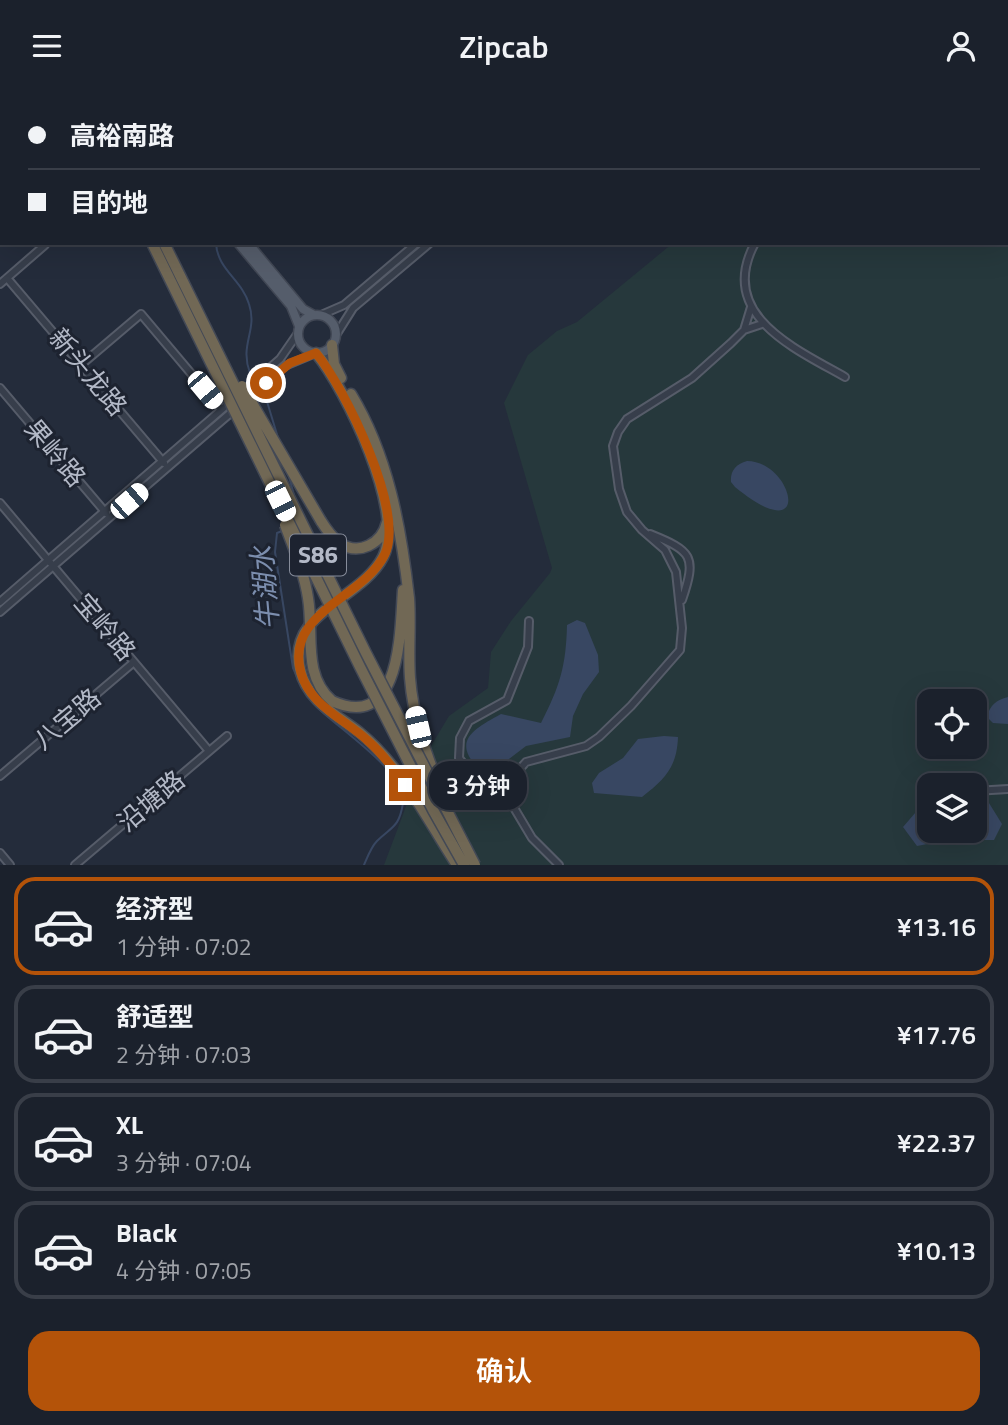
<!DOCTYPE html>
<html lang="zh">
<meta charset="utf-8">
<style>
body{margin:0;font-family:"Titillium Web","Noto Sans SC",sans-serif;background:#282e38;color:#f1f3f6;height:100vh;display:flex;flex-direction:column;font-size:26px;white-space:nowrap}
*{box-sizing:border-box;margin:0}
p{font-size:23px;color:#a0a3a9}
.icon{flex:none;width:38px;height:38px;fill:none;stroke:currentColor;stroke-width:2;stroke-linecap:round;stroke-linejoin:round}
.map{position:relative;height:774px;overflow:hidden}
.side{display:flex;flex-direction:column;background:#1b212c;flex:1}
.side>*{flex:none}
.guide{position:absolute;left:0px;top:0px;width:1008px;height:154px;box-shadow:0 7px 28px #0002,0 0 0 2px #393e48;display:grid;align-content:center;height:154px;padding:0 28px;background:#1b212c}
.controls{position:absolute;left:917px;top:598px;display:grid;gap:14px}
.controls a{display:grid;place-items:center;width:70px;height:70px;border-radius:14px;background:#1b212c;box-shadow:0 7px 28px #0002,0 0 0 2px #393e48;font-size:35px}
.end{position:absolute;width:32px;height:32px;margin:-16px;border:9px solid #b45309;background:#fff;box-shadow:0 0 0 4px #fff}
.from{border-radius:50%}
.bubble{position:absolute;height:49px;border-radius:21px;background:#1b212c;box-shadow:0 7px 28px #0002,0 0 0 2px #393e48;font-size:23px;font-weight:600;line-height:49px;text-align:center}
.car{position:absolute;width:21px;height:42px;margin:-21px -10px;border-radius:9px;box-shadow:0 0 5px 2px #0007;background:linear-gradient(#fff 24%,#345 0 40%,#fff 0 76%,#345 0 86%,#fff 0)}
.guide b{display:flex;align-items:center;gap:24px;height:66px;font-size:26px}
.guide b+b{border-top:2px solid #393e48}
.guide i{width:18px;height:18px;background:#f1f3f6}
ul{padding:12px 0 0;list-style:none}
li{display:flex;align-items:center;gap:21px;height:98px;margin:0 14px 10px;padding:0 14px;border:4px solid #393e48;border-radius:21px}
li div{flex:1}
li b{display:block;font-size:26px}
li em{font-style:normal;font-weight:600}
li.on{border-color:#b45309}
li>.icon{width:63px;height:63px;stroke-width:1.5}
.primary-button{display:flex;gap:14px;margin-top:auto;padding:14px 28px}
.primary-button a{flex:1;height:80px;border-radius:21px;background:#b45309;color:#fff;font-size:28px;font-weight:600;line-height:80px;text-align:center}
header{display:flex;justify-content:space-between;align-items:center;height:91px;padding:0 28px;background:#1b212c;font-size:32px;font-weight:600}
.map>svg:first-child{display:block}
.green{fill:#26383c;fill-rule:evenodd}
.water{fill:#384762}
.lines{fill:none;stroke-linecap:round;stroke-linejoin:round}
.stream{stroke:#384762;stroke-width:2}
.minor-casing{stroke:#565c69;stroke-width:10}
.major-casing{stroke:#414754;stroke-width:11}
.highway-casing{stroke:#434956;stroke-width:13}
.minor{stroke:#373e4b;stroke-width:6}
.major{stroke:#555d6b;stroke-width:8}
.highway{stroke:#716855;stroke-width:10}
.highway-bridge-casing{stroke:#434956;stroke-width:13;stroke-linecap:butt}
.highway-bridge{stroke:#716855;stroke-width:10}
.route{stroke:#b45309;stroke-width:9}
.labels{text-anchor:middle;stroke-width:6;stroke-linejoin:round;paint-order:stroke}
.shield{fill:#1d2330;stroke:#868c9a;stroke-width:2}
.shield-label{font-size:24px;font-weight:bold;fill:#b3b9c7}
.street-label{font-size:26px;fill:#b3b9c7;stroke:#1d2330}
.water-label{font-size:28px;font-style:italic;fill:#7c8eae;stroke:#1d2330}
</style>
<header><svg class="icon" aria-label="menu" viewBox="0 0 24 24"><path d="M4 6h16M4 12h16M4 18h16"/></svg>Zipcab<svg class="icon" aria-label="person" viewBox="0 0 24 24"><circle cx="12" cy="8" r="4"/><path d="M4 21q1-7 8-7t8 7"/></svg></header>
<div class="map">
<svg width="1008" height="774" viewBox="0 0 1008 774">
<rect width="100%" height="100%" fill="#242c3b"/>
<path class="green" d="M 688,0 L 1008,0 L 1008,774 L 384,774 L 425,665 L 449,625 L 488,597 L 491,561 L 511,530 L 550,482 L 552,477 L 504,312 L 528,264 L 557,240 L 577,231 L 673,152 L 1006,152 L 1006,2 ZM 929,611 L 975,611 L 975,656 L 929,656 ZM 929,695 L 975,695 L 975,740 L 929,740 Z"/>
<path class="water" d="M 747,370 C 793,370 815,461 735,396 L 731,391 C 730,380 736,373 747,370 Z
M 577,529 L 585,532 L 598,564 L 599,581 L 583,603 L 573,625 L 570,646 L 526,655 L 492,681 L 482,681 C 450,651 472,639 501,623 L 541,632 C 560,595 566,575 567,534 Z
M 1008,606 L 1008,633 L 993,632 L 987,626 C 990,614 996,609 1008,606 Z
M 664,645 L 678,646 C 677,676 665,688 642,706 L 594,702 L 592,692 L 599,682 L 623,667 L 638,648 Z
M 989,712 L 1002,733 L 994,749 L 948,749 L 917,755 L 903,736 L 922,714 L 929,714 L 929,740 L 975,740 L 975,713 Z"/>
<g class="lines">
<path class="stream" d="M 274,2 L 275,0
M 216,152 C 217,178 242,189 249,213 C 258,240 239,253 250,282
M 265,304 L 279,350
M 288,382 L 294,404
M 282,440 L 277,442 L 275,461 L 293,577 C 299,591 304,603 315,614 C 334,635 407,680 403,712 C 399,737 392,735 377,750 C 371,756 367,767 364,774"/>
<defs>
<path id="minor" d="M 859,0 L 860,2
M 1004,0 L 1008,1
M 595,2 L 597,0
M 607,2 L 609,0
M 1006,31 L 1008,32
M 755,152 C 716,224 796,258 845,286
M 7,187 L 164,372
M 0,193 L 45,154
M 321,224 L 344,214 L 417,152
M 744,239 L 762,233
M 336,244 L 353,217 L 430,152
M 81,274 L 141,223 L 221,318
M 0,297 L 106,422
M 0,412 L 209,660
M 650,443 C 692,460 697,465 682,509
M 0,511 L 280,268 L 298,242
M 0,521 L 285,275 L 316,262
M 529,530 L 528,556 L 507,609 L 469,630 L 460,647 L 459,667 L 475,687 L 491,693 L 507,705 L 532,747 L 559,774
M 0,685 L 134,571
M 491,693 L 510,689
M 975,700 L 1008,698
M 507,705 L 510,689 L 526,671 L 586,655 L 599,646 L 631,615 L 680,559 L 682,537 L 676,481 L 665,459 L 642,439 L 627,421 L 619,398 L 613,355 L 618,341 L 627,328 L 692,287 L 731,252 L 744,239 L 751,216
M 0,762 L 10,774
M 75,774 L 227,645"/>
<path id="major" d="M 110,0 L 112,2
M 119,0 L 121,2
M 238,152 L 291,215 L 299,235
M 248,152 L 303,218 L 314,224
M298 243a19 19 0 1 1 38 0a19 19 0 1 1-38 0Z"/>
<path id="highway" d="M 88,0 L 88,2
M 99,0 L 100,2
M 332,254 L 334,273 L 341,287
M 316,262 C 346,298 406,422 383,466 C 361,509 287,520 300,578 C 307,610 337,624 360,642 C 402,676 428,730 457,774
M 351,303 C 388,364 401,436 409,507 C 411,533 408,560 410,587 C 413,627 426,663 441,700
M 321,430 C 326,438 332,446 339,452 C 359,465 382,453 387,431
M 332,610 C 402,642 400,539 403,499"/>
</defs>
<use href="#minor" class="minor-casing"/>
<use href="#major" class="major-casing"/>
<use href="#highway" class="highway-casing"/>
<use href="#minor" class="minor"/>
<use href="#major" class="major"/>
<use href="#highway" class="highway"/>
<defs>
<path id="highway-bridge" d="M 152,152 L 360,576 L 433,719 L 464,774
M 164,152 L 366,562 L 475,774
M 242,295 L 321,430
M 285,434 C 294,458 304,481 308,507 C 314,543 302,584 332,610"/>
</defs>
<use href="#highway-bridge" class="highway-bridge-casing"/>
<use href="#highway-bridge" class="highway-bridge"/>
</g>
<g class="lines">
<path class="route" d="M 266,292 L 290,272 L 316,262 C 345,297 405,420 385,463 C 363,508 284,521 301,582 C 310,614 344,628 367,649 C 382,662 394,678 405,694"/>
</g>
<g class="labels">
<rect class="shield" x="290" y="443.5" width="56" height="41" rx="5"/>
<g class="shield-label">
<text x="318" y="472">S86</text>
</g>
<g class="street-label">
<text transform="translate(88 281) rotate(50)" y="9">新头龙路</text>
<text transform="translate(55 362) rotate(50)" y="9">果岭路</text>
<text transform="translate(105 536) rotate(50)" y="9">宝岭路</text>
<text transform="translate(67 628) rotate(-40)" y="9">八宝路</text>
<text transform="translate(151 710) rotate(-40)" y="9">沿塘路</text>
</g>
<g class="water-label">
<text transform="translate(265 497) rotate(-95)" y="10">牛湖水</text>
</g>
</g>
</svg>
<div class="controls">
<a><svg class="icon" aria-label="locate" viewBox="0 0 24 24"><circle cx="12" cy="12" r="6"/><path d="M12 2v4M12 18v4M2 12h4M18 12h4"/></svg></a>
<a><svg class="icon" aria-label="layers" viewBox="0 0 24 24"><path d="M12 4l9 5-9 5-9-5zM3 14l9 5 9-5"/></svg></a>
</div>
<i class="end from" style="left:266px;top:292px"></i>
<i class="end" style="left:405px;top:694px"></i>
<div class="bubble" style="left:429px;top:670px;width:98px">3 分钟</div>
<i class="car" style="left:205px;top:299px;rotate:140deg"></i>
<i class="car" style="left:129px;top:410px;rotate:49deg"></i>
<i class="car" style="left:280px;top:410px;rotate:154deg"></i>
<i class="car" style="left:418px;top:636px;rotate:347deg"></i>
<div class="guide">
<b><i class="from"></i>高裕南路</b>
<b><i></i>目的地</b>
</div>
</div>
<section class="side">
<ul>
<li class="on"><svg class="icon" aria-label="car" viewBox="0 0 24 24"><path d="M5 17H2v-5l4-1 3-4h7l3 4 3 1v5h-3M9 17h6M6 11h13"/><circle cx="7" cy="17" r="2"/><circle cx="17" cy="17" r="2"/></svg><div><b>经济型</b><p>1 分钟 · 07:02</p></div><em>¥13.16</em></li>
<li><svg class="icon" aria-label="car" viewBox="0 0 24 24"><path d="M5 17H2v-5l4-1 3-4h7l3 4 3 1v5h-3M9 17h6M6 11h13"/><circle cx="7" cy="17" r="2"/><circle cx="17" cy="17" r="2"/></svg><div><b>舒适型</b><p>2 分钟 · 07:03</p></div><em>¥17.76</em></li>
<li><svg class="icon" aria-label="car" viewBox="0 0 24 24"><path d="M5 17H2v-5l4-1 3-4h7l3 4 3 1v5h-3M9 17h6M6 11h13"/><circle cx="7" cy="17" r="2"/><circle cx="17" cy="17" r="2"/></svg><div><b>XL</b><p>3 分钟 · 07:04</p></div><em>¥22.37</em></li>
<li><svg class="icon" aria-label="car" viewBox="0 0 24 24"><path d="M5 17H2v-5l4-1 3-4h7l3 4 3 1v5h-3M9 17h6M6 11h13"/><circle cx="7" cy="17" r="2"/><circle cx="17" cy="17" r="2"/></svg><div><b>Black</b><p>4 分钟 · 07:05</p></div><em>¥10.13</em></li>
</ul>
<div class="primary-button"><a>确认</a></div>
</section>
